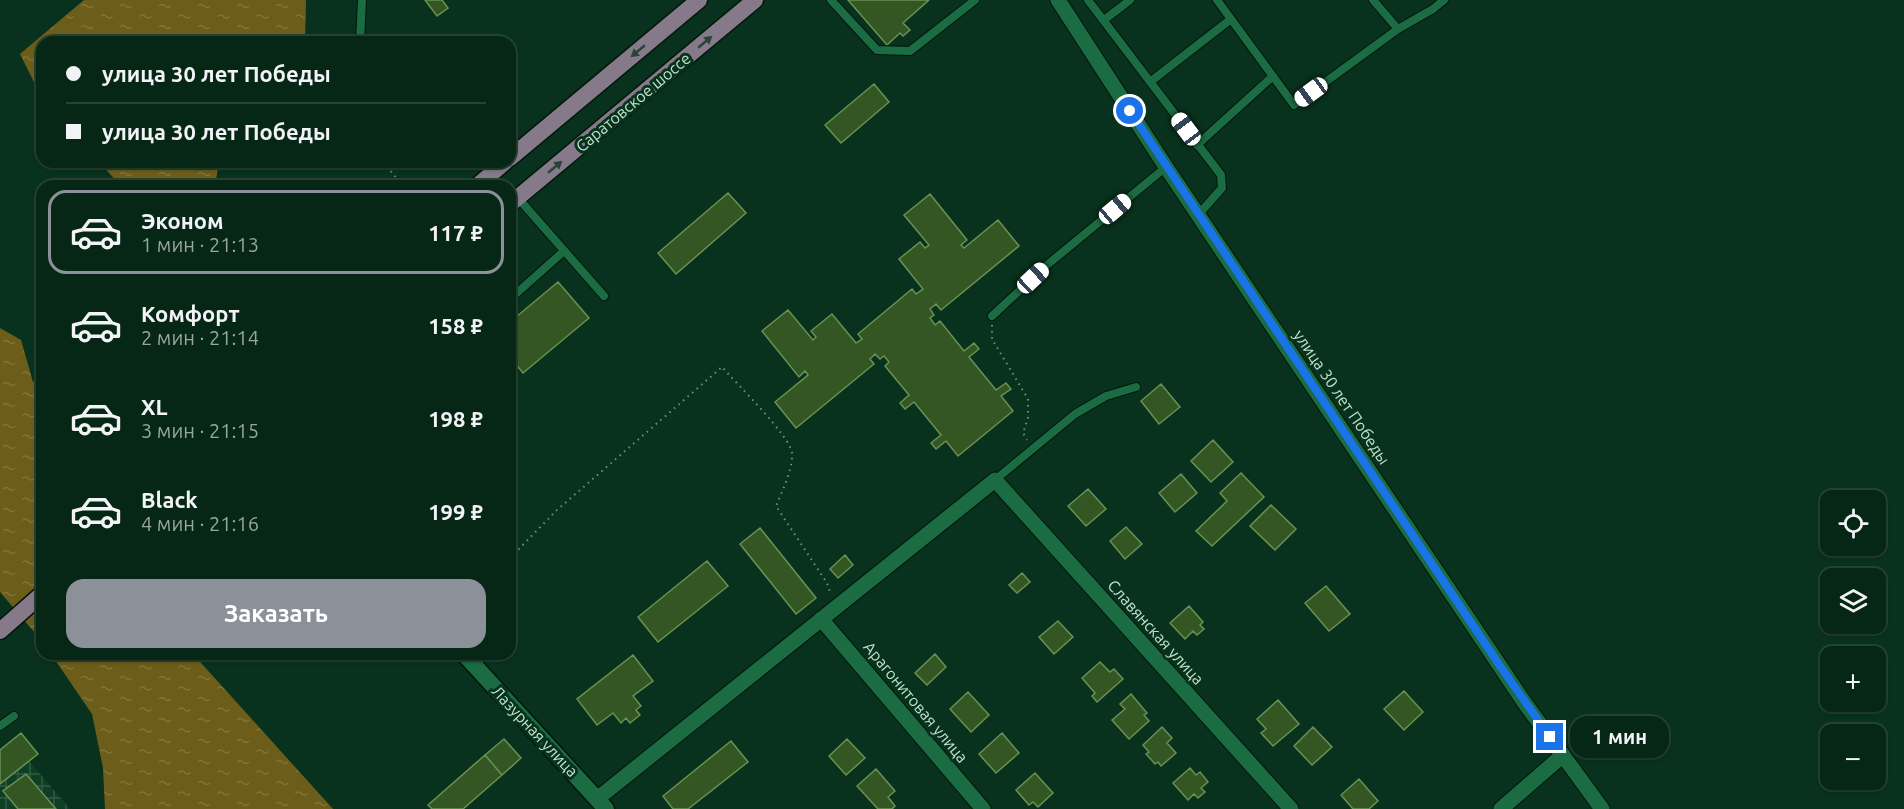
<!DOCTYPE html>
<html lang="ru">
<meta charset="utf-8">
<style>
body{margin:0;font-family:Ubuntu,sans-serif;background:#143223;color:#f1f3f6;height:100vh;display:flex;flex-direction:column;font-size:22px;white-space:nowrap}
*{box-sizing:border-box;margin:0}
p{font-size:20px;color:#98a5a1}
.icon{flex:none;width:33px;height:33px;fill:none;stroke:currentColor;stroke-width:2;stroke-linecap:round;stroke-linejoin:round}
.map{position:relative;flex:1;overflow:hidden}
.details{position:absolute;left:36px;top:180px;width:480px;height:480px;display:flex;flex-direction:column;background:#062616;border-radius:18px;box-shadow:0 2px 4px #0004,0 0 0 2px #274335}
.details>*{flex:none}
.banner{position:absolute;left:36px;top:36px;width:480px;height:132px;border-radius:18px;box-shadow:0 2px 4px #0004,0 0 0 2px #274335;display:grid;align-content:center;height:132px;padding:0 30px;background:#062616}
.buttons{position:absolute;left:1820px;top:490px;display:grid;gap:12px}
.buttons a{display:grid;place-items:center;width:66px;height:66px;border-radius:12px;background:#062616;box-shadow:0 2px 4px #0004,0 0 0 2px #274335;font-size:30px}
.end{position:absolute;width:27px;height:27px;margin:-14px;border:8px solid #1a73e8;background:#fff;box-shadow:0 0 0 3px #fff}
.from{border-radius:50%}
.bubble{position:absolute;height:42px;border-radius:18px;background:#062616;box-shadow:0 2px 4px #0004,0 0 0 2px #274335;font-size:20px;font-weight:600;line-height:42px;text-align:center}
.car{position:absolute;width:18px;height:36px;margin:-18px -9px;border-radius:8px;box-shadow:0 0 4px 2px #0007;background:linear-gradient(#fff 24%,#345 0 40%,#fff 0 76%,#345 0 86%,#fff 0)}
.banner b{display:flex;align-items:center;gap:21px;height:57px;font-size:22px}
.banner b+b{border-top:2px solid #274335}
.banner i{width:15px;height:15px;background:#f1f3f6}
ul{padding:10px 0 0;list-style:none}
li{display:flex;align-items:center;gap:18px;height:84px;margin:0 12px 9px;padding:0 18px;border:3px solid transparent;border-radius:18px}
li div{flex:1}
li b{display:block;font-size:22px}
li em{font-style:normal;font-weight:600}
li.current{border-color:#8c9099}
li>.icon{width:54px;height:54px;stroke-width:1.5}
.primary-button{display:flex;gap:12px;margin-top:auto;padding:12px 30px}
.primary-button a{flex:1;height:69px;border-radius:18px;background:#8c9099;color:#fff;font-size:24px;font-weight:600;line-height:69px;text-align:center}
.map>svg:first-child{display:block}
.industrial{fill:url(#industrial-grid)}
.water{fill:url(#water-ripples)}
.building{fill:#345623;stroke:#689254;stroke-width:1.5}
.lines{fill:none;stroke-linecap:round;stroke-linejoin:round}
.service-casing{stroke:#01170a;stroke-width:10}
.minor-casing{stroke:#01170a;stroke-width:17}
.tertiary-casing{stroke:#01170a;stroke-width:19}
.primary-casing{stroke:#01170a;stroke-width:19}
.path{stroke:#6b927b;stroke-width:2;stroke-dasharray:1.5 4.5;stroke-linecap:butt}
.service{stroke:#1b6c43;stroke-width:8}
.minor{stroke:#1b6c43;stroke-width:15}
.tertiary{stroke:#1b6c43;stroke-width:16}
.primary{stroke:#867a8a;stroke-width:16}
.oneway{fill:#284438}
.route{stroke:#1a73e8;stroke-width:8}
.labels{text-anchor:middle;stroke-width:6;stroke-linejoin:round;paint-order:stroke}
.street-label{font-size:16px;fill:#c0e4cc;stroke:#08321d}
</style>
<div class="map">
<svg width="1904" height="809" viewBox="0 0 1904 809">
<defs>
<pattern id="industrial-grid" width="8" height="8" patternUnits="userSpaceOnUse" patternTransform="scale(1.5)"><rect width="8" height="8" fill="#0f3e26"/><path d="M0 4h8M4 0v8" fill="none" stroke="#305a44"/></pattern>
<pattern id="water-ripples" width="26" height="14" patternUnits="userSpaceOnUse" patternTransform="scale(1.5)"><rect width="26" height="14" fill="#6c5e1a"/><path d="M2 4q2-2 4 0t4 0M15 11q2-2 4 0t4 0" fill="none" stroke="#7f753a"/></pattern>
</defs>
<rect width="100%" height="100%" fill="#08321d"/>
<path class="industrial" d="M 29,761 L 70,809 L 0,809 L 0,785 Z"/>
<path class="water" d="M 84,0 L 306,0 L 305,42 L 42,42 L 42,98 L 20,54 Z
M 99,162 L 219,162 L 215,186 L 121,186 Z
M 0,328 L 21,340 L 33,382 L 42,376 L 42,641 L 0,592 Z
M 51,654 L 193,654 L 333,809 L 105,809 L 103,768 L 92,714 Z"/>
<path class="building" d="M 425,0 L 442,0 L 448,8 L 437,16 Z
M 848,0 L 929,0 L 903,23 L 910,30 L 903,36 L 900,33 L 887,45 Z
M 874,84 L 889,102 L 841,143 L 825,125 Z
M 728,193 L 746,213 L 676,274 L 658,253 Z
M 930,194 L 967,240 L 961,245 L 964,248 L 998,220 L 1019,246 L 941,310 L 936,304 L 930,309 L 934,315 L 930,318 L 935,325 L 940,321 L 964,351 L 974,343 L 979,349 L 969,357 L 996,390 L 1006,383 L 1011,389 L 1001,396 L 1013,411 L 958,456 L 946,441 L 936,449 L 931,443 L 941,435 L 914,402 L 905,409 L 900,403 L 909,395 L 885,366 L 889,362 L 884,356 L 880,359 L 875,354 L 870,359 L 874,364 L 796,428 L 775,402 L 808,375 L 805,371 L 799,377 L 762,331 L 788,310 L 813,340 L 816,337 L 811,331 L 832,314 L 856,343 L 862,339 L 858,334 L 912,289 L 916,294 L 923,289 L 899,259 L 920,242 L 925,248 L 929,245 L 904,215 Z
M 558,282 L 589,318 L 523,373 L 510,357 L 510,322 Z
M 1161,384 L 1180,407 L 1159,424 L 1141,401 Z
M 1213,440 L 1233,462 L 1211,482 L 1191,461 Z
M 1241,473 L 1264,497 L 1212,546 L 1196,531 L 1227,501 L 1220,493 Z
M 1181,474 L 1197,493 L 1175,512 L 1159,493 Z
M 1088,489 L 1106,509 L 1086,526 L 1068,506 Z
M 1271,505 L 1296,529 L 1275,550 L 1250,526 Z
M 1126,527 L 1142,544 L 1125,559 L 1110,541 Z
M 760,528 L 816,598 L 796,614 L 740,544 Z
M 845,555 L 853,565 L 838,578 L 830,569 Z
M 707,561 L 728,586 L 658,642 L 638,617 Z
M 1022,573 L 1030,582 L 1017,593 L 1009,585 Z
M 1326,586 L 1350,614 L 1329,631 L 1305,603 Z
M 1189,606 L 1203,622 L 1200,625 L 1204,629 L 1197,635 L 1193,631 L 1185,639 L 1170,623 Z
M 1058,621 L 1073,637 L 1054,654 L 1039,637 Z
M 935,654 L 946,667 L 927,685 L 915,673 Z
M 633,655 L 653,681 L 633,696 L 641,706 L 636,710 L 640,715 L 630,723 L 626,718 L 621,723 L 613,713 L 597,725 L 577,699 Z
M 1100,662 L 1110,672 L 1114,669 L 1123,679 L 1097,702 L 1092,696 L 1095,693 L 1082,678 Z
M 1404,691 L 1423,712 L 1404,730 L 1384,709 Z
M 968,692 L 989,715 L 971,732 L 950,709 Z
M 1131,694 L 1147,713 L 1144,715 L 1149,721 L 1129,739 L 1112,720 L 1125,709 L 1120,704 Z
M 1278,700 L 1299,724 L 1273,746 L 1261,733 L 1266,729 L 1257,719 Z
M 1162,727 L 1172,738 L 1167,743 L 1176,753 L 1161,766 L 1158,762 L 1155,764 L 1146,754 L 1149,752 L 1143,745 Z
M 1313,727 L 1332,747 L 1312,765 L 1294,746 Z
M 21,733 L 38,754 L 0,784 L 0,750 Z
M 1002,733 L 1019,753 L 996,773 L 979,754 Z
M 504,739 L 521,758 L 502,775 L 485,755 Z
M 847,739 L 865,758 L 846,775 L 829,756 Z
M 731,741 L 748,762 L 688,809 L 673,809 L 663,796 Z
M 485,755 L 502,775 L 463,809 L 432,809 L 428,805 Z
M 1190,768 L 1196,775 L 1200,772 L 1208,782 L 1201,788 L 1205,792 L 1198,798 L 1194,794 L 1188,800 L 1173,783 Z
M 876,769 L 895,791 L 888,797 L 895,806 L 892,809 L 878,809 L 857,786 Z
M 1035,773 L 1053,793 L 1038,807 L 1033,802 L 1029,805 L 1016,790 Z
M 26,774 L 56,809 L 18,809 L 3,791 Z
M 1359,779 L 1378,801 L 1369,809 L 1353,809 L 1341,795 Z"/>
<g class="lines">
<defs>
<path id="service" d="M 831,0 L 877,50 L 910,51 L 975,0
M 1088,0 L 1221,175 L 1222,188 L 1198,215
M 1217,0 L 1294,105 L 1398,29 L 1373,0
M 1104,20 L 1130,0
M 1398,29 L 1433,9 L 1444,0
M 360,42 L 362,0
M 1150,82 L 1231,19
M 1197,145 L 1273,76
M 518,198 L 604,296
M 510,299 L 564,251
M 992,316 L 1047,265 L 1166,167
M 995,480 L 1075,414 L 1106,396 L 1136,387
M 0,726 L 14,716"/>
<path id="minor" d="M 1058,0 L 1166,167 L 1524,702 L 1602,809
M 821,619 L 983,809
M 597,799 L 995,480 L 1291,809
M 1501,809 L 1563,755"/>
<path id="tertiary" d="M 464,654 L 606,809"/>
<path id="primary" d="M 510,158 L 699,0
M 477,186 L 505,162
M 510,204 L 755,0
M 0,631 L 42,594"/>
</defs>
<use href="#service" class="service-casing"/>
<use href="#minor" class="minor-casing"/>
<use href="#tertiary" class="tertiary-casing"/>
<use href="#primary" class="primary-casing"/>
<path class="path" d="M 383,162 L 403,186
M 992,325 L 992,339 L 1028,399 L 1028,418 L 1023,433 L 1027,440
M 510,558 L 557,510 L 722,367 C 735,382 791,437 792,453 C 793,470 782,491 776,506 L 827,583 L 830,592"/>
<use href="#service" class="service"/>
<use href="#minor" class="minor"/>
<use href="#tertiary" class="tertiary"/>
<use href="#primary" class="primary"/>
</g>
<defs><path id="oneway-solid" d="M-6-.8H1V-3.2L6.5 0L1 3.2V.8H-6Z" transform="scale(1.5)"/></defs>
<g class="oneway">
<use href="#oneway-solid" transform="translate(705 42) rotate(-40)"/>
<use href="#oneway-solid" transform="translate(638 51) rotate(140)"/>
<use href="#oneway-solid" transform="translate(555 167) rotate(-40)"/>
</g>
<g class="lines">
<path class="route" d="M 1130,111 L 1498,663 L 1550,737"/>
</g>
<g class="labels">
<g class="street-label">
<text transform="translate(633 102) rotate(-40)" y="6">Саратовское шоссе</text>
<text transform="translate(1342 397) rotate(56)" y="6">улица 30 лет Победы</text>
<text transform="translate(1156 632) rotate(48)" y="6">Славянская улица</text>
<text transform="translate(916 702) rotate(50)" y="6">Арагонитовая улица</text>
<text transform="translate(535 731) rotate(47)" y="6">Лазурная улица</text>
</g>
</g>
</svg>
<div class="buttons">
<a><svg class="icon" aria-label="locate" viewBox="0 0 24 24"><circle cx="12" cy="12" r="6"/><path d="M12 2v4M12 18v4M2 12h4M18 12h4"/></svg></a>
<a><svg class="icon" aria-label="layers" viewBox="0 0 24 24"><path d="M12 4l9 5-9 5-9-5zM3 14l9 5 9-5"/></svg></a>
<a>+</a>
<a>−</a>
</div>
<i class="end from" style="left:1130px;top:111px"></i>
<i class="end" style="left:1550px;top:737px"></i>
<div class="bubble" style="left:1570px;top:716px;width:99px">1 мин</div>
<i class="car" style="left:1311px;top:92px;rotate:234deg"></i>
<i class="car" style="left:1186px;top:129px;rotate:323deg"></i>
<i class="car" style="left:1115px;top:209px;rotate:50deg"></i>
<i class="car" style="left:1033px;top:278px;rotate:47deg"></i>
<div class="banner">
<b><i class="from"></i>улица 30 лет Победы</b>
<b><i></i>улица 30 лет Победы</b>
</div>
<section class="details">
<ul>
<li class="current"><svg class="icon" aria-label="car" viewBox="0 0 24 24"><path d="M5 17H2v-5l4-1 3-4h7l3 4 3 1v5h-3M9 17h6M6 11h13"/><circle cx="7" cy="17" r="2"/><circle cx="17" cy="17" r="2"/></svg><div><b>Эконом</b><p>1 мин · 21:13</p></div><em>117 ₽</em></li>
<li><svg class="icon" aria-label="car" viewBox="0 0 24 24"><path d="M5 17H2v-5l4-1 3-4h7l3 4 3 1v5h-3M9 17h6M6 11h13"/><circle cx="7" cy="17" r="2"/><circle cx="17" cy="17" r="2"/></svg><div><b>Комфорт</b><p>2 мин · 21:14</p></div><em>158 ₽</em></li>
<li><svg class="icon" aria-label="car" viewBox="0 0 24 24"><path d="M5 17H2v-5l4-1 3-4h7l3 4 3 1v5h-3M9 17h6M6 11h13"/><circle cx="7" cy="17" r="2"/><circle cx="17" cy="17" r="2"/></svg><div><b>XL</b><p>3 мин · 21:15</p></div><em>198 ₽</em></li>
<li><svg class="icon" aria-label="car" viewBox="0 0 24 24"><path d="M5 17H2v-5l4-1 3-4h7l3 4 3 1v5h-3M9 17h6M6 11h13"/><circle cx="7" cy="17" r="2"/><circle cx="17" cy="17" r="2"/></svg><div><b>Black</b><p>4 мин · 21:16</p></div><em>199 ₽</em></li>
</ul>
<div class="primary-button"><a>Заказать</a></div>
</section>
</div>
